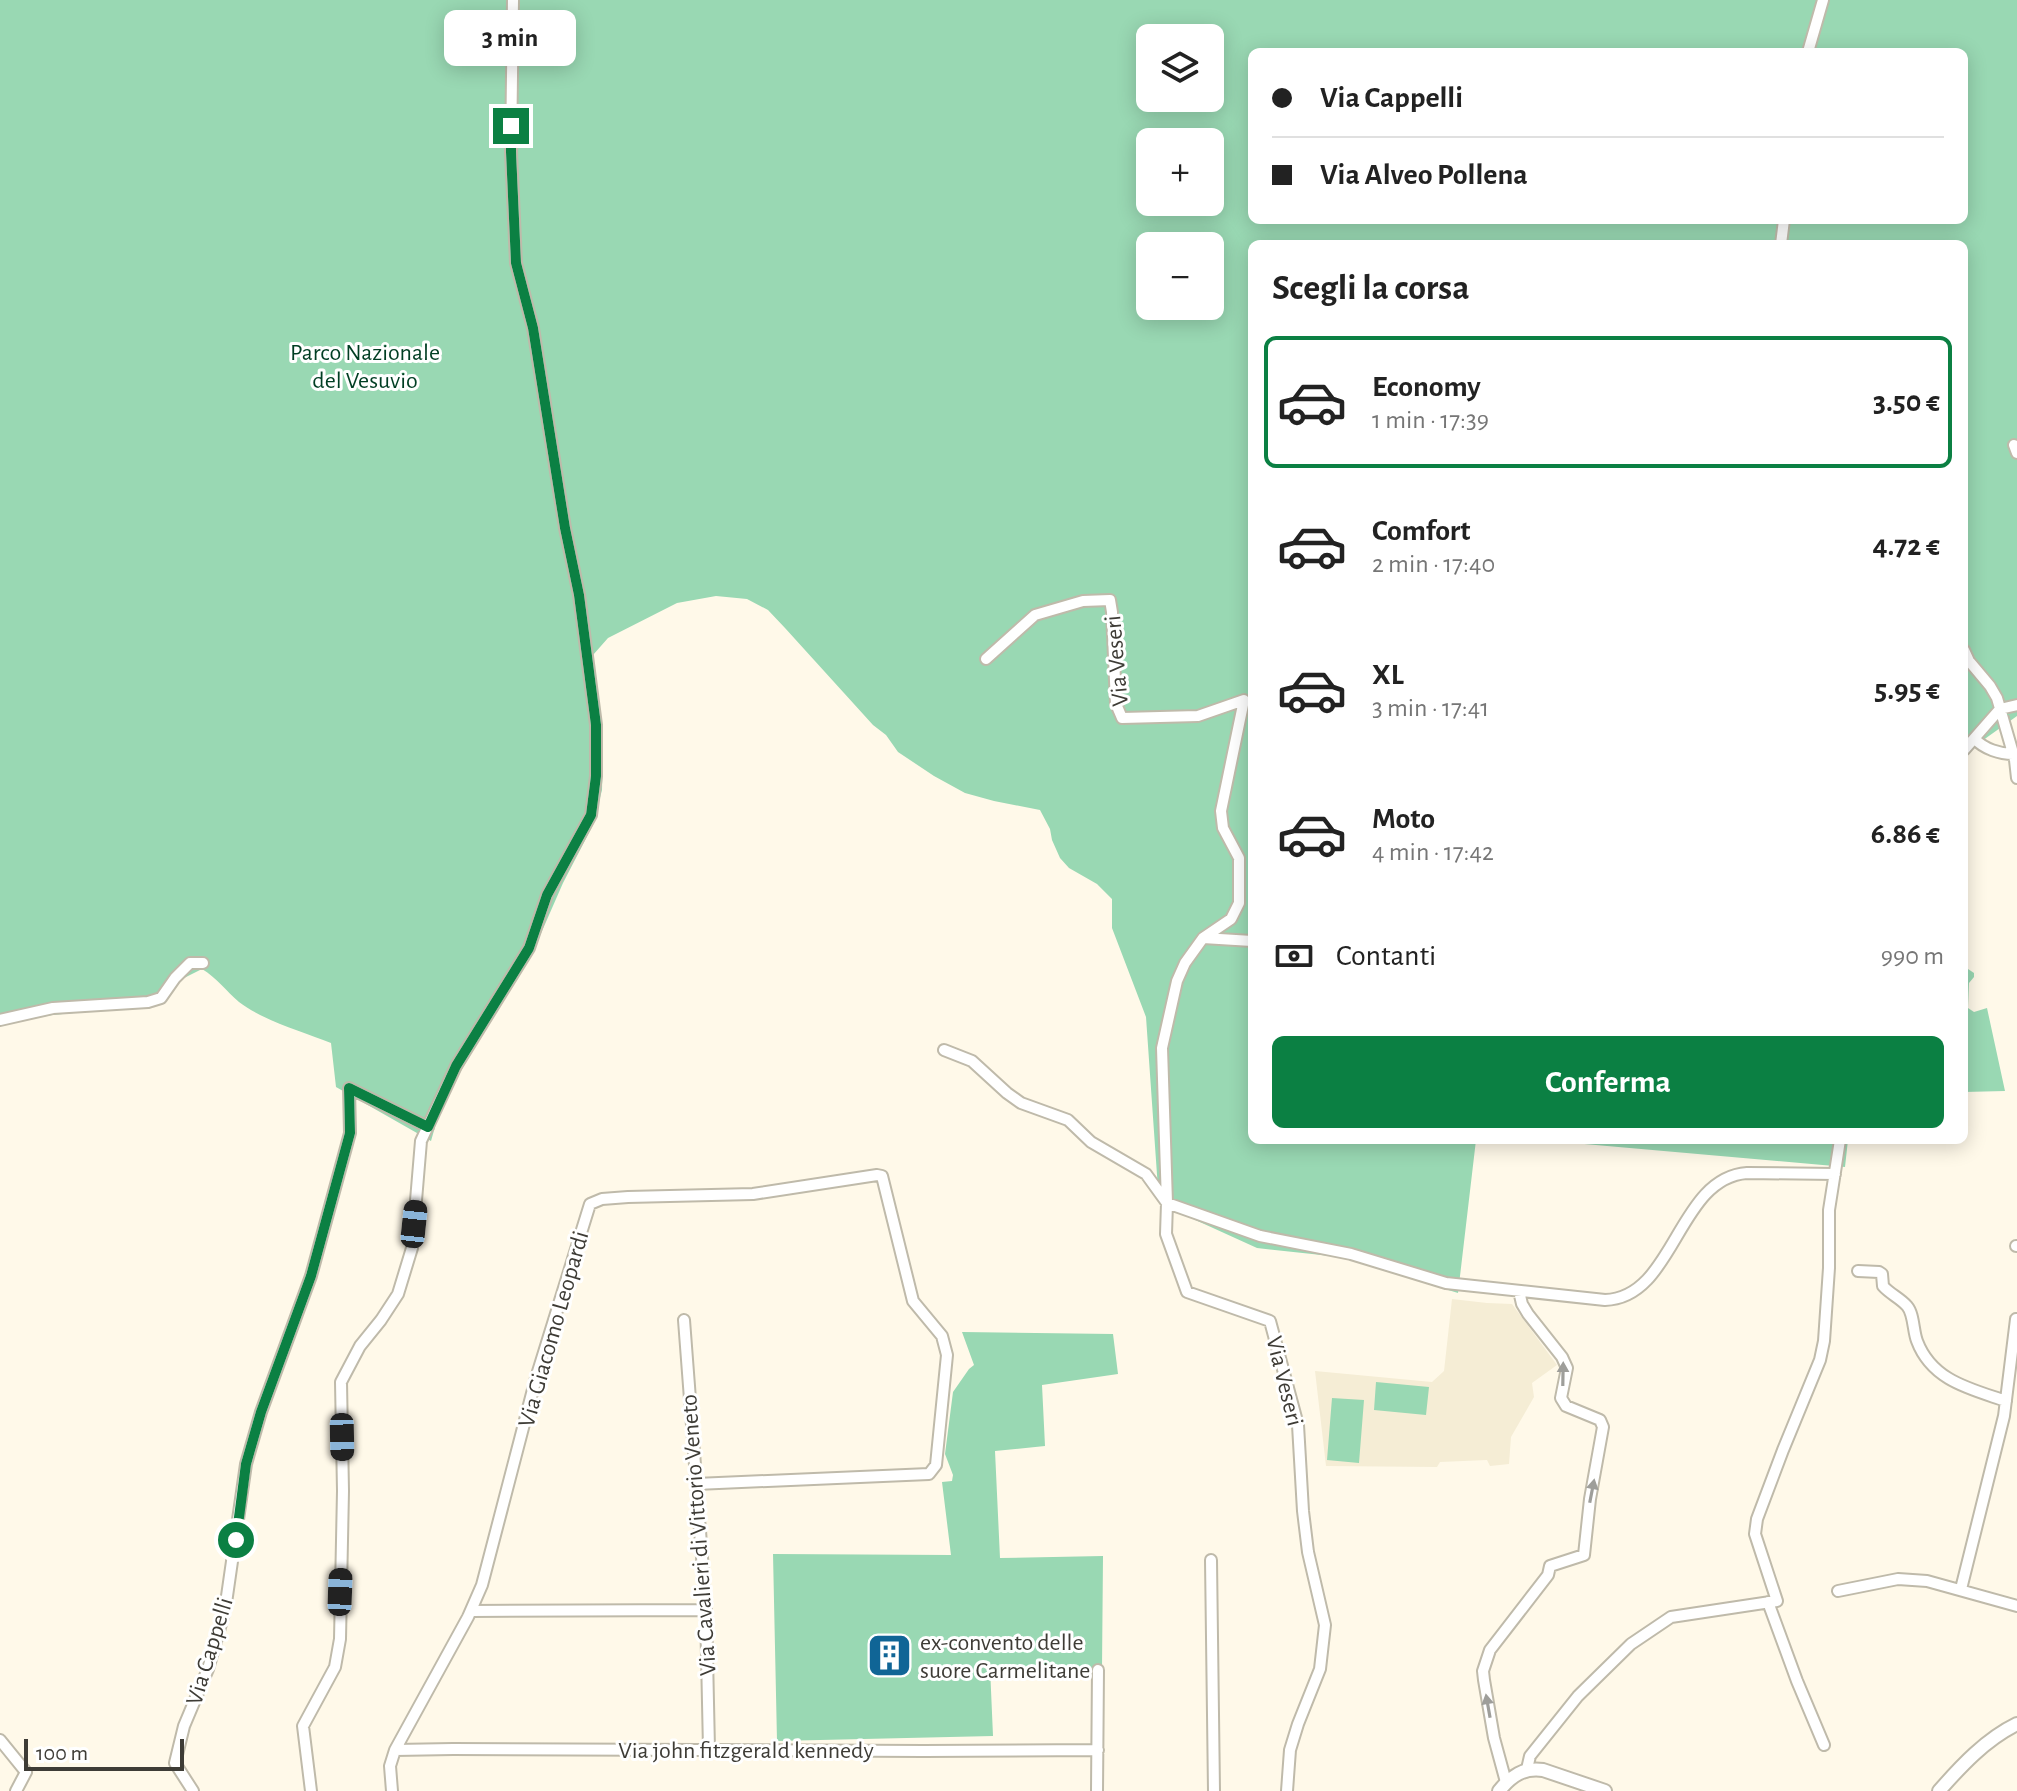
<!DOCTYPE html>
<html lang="it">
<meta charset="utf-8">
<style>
body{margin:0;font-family:"Alegreya Sans",sans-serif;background:#f6f6f6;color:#222;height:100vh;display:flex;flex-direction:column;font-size:30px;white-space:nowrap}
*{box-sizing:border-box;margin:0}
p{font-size:26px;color:#767676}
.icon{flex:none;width:44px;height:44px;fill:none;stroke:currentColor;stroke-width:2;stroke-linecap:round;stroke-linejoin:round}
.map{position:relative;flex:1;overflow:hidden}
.drawer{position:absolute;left:1248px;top:240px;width:720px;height:904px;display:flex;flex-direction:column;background:#fff;border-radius:12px;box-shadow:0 4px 20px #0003}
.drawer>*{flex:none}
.banner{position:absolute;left:1248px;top:48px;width:720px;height:176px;border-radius:12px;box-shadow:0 4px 20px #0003;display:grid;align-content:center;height:176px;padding:0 24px;background:#fff}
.controls{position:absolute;left:1136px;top:24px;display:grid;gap:16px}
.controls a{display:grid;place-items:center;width:88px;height:88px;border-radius:12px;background:#fff;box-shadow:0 4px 20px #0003;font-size:40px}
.scale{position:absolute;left:24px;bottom:20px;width:160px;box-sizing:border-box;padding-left:8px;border:4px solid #3e3c36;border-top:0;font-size:22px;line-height:28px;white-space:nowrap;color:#3e3c36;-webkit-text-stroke:6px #fff;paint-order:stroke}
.end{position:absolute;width:36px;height:36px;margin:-18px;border:10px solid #0b8043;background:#fff;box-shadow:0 0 0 4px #fff}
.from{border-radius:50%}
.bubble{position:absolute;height:56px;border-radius:12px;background:#fff;box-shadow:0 4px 20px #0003;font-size:26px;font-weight:700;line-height:56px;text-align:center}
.car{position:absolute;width:24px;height:48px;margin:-24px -12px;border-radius:10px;box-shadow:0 0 6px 2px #0007;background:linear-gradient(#222 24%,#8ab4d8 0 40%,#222 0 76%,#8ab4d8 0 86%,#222 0)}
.banner b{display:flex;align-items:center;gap:28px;height:76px;font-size:30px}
.banner b+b{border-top:2px solid #e0e0e0}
.banner i{width:20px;height:20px;background:#222}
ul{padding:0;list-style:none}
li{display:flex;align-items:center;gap:24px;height:132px;margin:0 16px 12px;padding:0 8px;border:4px solid transparent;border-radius:12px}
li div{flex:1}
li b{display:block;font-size:30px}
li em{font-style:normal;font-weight:700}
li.current{border-color:#0b8043}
li>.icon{width:72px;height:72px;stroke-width:1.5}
h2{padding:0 24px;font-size:36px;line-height:96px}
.pay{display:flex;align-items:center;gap:20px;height:88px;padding:0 24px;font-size:30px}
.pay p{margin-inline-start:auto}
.action{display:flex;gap:16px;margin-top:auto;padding:16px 24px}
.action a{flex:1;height:92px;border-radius:12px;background:#0b8043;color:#fff;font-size:32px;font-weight:700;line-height:92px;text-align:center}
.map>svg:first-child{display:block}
.built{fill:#f5edd5}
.green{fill:#99d8b3;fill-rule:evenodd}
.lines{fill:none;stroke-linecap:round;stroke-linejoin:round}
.minor-casing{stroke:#bfbaaa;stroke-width:14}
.tertiary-casing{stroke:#bfbaaa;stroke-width:16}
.minor{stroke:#fff;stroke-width:10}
.tertiary{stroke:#fff;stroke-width:12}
.oneway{fill:#9e9e9a}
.route{stroke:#0b8043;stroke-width:10}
.labels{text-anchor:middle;stroke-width:6;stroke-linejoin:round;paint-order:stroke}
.park-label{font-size:24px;fill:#003e23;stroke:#fff}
.street-label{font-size:24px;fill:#3e3c36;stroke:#fff}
.poi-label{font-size:24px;fill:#3e3c36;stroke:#fff;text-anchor:start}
</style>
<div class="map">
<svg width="2017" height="1791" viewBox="0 0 2017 1791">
<rect width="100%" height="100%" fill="#fff9e9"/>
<path class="built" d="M 1452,1299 L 1487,1303 L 1512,1304 L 1557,1365 L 1532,1383 L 1534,1397 L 1511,1437 L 1509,1464 L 1490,1466 L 1487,1460 L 1440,1462 L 1437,1467 L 1326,1466 L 1315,1371 L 1432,1382 L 1444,1371 Z"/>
<path class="green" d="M 0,0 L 2017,0 L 2017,716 L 1972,748 L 1964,757 L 1964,244 L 1252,244 L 1252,1140 L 1476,1140 L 1458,1293 L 1340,1257 L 1257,1248 L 1191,1218 L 1158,1189 L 1146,1017 L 1112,928 L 1112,899 L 1097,884 L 1069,868 L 1060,858 L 1052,840 L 1050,829 L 1040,810 L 994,801 L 965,793 L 934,776 L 898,752 L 886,735 L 873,725 L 785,628 L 768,610 L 747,599 L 716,596 L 677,603 L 608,638 L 593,655 L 603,748 L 602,790 L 593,825 L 563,883 L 535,947 L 480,1037 L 452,1087 L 437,1120 L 431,1141 L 336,1087 L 331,1043 C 303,1032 262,1020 239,1002 C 226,991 217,978 202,969 L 180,980 L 159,1002 L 127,1008 L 52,1015 L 0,1025 ZM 1150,38 L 1210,38 L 1210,98 L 1150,98 ZM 1252,52 L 1964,52 L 1964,220 L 1252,220 ZM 1150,142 L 1210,142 L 1210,202 L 1150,202 ZM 1150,246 L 1210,246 L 1210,306 L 1150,306 Z
M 1964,969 L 1968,969 L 1974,973 L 1974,977 L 1969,983 L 1968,1008 L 1974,1012 L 1987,1008 L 2005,1091 L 1964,1092 Z
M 1539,1140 L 1848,1140 L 1845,1167 Z
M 962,1332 L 1113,1334 L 1118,1374 L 1042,1385 L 1045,1446 L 995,1451 L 1000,1558 L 1103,1556 L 1102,1668 L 990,1667 L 993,1736 L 777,1741 L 773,1554 L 951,1555 L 942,1482 L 952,1481 L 953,1475 L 945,1454 L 953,1392 L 969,1369 L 974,1365 Z
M 1376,1382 L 1429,1387 L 1426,1415 L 1374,1410 Z
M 1332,1398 L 1364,1400 L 1359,1463 L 1327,1460 Z"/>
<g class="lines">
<defs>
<path id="minor" d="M 1808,52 L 1823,0
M 1781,244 L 1784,220
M 2014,445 L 2017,453
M 1964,650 L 1969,661 L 1990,686 L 1997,698 L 2015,760 L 2017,778
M 986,659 L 1035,615 L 1083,601 L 1110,600 L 1112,612 L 1116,704 L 1122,718 L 1198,716 L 1244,700 L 1221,811 L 1223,828 L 1239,858 L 1239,903 L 1231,919 L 1203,938 L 1185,963 L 1177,981 L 1162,1048 L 1167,1203 L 1166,1234 L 1187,1292 L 1270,1321 L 1298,1425 L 1303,1511 L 1308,1552 L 1325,1625 L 1320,1669 L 1298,1724 L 1290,1750 L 1287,1791
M 2000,709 L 2017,705
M 1975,739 C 1984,749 2000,754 2013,754
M 1964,750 L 2000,709
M 1203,938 L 1252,941
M 0,1020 L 53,1008 L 148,1002 L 161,998 L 175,978 L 190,963 L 203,963
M 944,1050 L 972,1061 L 1007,1093 L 1021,1103 L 1068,1120 L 1091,1142 L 1146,1174 L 1167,1203 L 1260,1236 L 1351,1254 L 1446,1283 L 1605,1300 C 1675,1298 1677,1178 1747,1173 L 1835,1174
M 2016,1246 L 2017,1246
M 1858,1271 L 1879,1272 L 1882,1274 L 1883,1286 C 1890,1294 1900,1298 1907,1306 C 1914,1314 1913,1331 1917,1341 C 1932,1381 1971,1389 2006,1401
M 684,1320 L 706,1610 L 709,1749
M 1211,1560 L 1214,1791
M 1961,1589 L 2004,1416 L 2016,1319
M 1838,1591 L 1898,1579 L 1927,1581 L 2017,1606
M 1768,1602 L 1797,1681 L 1824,1745
M 471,1611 L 706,1610
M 0,1740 L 26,1772 L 16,1791
M 395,1750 L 453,1749 L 924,1751 L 1098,1750
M 1527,1769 L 1530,1756 L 1578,1696 L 1631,1644 L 1671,1617 L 1777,1601 L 1755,1534 L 1757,1519 L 1783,1450 L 1820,1360 L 1824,1341 L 1829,1268 L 1829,1210 L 1840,1140
M 1506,1782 L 1494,1738 L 1484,1680 L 1483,1671 L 1490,1650 L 1548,1575 L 1550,1566 L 1584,1555 L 1590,1499 L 1603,1427 L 1600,1420 L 1566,1406 L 1561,1398 L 1567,1368 L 1562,1357 L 1528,1314 L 1522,1304 L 1519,1291
M 193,1791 L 175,1763 L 184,1726 L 208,1669 L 225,1610 L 246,1464 L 261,1412 L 311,1276 L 350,1133 L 349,1088 L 428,1127
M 311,1791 L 303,1726 L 335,1667 L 340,1639 L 343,1491 L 341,1382 L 360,1346 L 381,1320 L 398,1294 L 412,1248 L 421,1141 L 456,1066 L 529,948 L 547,895 L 591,815 L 596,776 L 596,725 L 579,595 L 565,528 L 533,328 L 516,263 L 511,152 L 513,0
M 392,1791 L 390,1766 L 395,1750 L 468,1617 L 482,1585 L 536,1378 L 590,1204 L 602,1199 L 628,1197 L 753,1194 L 877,1175 L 882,1176 L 913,1301 L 942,1336 L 947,1355 L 936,1465 L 929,1474 L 696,1484
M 1097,1791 L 1098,1670"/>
<path id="tertiary" d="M 1499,1791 C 1511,1776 1524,1767 1543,1770 L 1605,1791
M 1939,1791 C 1961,1766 1986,1739 2017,1724"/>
</defs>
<use href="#minor" class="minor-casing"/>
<use href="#tertiary" class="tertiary-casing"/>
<use href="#minor" class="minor"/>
<use href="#tertiary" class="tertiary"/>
</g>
<defs><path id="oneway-solid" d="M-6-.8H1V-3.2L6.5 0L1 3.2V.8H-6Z" transform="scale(2)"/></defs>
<g class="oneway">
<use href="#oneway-solid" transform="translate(1563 1374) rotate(-89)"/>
<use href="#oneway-solid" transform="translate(1592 1491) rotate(-79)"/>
<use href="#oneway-solid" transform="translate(1488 1706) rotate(-100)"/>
</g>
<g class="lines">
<path class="route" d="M 236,1540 L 246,1464 L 261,1412 L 311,1276 L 350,1133 L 349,1088 L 428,1127 L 456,1066 L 529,948 L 547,895 L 591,815 L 596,776 L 596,725 L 579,595 L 565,528 L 533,328 L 516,263 L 511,152 L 511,126"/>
</g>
<defs>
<symbol id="building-square" viewBox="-11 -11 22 22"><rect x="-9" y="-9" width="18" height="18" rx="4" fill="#106596" stroke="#fff"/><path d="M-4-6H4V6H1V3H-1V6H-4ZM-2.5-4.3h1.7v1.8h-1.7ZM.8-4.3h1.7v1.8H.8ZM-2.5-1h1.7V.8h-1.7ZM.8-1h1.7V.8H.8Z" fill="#fff"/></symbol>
</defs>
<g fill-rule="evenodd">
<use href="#building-square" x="864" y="1630" width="51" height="51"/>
</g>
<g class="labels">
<g class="park-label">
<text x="365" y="360">Parco Nazionale<tspan x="365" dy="28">del Vesuvio</tspan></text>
</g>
<g class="street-label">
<text transform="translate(1116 661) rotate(-95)" y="8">Via Veseri</text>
<text transform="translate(553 1329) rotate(-74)" y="8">Via Giacomo Leopardi</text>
<text transform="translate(1285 1381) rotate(76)" y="8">Via Veseri</text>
<text transform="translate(698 1535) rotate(-94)" y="8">Via Cavalieri di Vittorio Veneto</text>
<text transform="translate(209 1651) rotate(-73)" y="8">Via Cappelli</text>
<text x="746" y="1758">Via john fitzgerald kennedy</text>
</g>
<g class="poi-label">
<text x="920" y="1650">ex-convento delle<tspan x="920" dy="28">suore Carmelitane</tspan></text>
</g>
</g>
</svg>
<div class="controls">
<a><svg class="icon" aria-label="layers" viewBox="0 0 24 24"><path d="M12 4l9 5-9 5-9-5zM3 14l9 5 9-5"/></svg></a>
<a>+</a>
<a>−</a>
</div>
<div class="scale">100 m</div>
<i class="end from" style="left:236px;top:1540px"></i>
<i class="end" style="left:511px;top:126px"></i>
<div class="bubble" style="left:444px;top:10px;width:132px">3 min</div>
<i class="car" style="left:414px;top:1224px;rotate:6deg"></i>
<i class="car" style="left:342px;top:1437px;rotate:179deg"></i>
<i class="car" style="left:340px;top:1592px;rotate:2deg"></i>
<div class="banner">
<b><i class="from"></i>Via Cappelli</b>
<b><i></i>Via Alveo Pollena</b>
</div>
<section class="drawer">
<h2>Scegli la corsa</h2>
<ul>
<li class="current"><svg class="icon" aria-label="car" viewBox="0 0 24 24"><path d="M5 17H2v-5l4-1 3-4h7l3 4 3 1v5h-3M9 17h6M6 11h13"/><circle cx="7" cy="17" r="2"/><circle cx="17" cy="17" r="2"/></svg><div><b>Economy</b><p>1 min · 17:39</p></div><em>3.50 €</em></li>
<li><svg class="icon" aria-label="car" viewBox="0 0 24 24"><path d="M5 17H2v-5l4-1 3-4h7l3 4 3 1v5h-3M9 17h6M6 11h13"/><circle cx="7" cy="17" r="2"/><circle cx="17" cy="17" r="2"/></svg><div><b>Comfort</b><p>2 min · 17:40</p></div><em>4.72 €</em></li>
<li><svg class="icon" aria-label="car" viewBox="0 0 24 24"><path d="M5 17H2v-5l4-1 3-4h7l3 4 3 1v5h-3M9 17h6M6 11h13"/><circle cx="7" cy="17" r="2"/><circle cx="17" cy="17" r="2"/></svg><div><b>XL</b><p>3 min · 17:41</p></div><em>5.95 €</em></li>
<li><svg class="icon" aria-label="car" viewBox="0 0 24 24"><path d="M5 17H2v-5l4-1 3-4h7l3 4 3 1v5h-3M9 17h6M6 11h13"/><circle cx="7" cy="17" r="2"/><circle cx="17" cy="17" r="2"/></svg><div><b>Moto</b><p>4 min · 17:42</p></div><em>6.86 €</em></li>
</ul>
<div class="pay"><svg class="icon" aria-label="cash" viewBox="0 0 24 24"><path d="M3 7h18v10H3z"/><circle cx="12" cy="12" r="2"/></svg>Contanti<p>990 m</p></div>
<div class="action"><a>Conferma</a></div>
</section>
</div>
